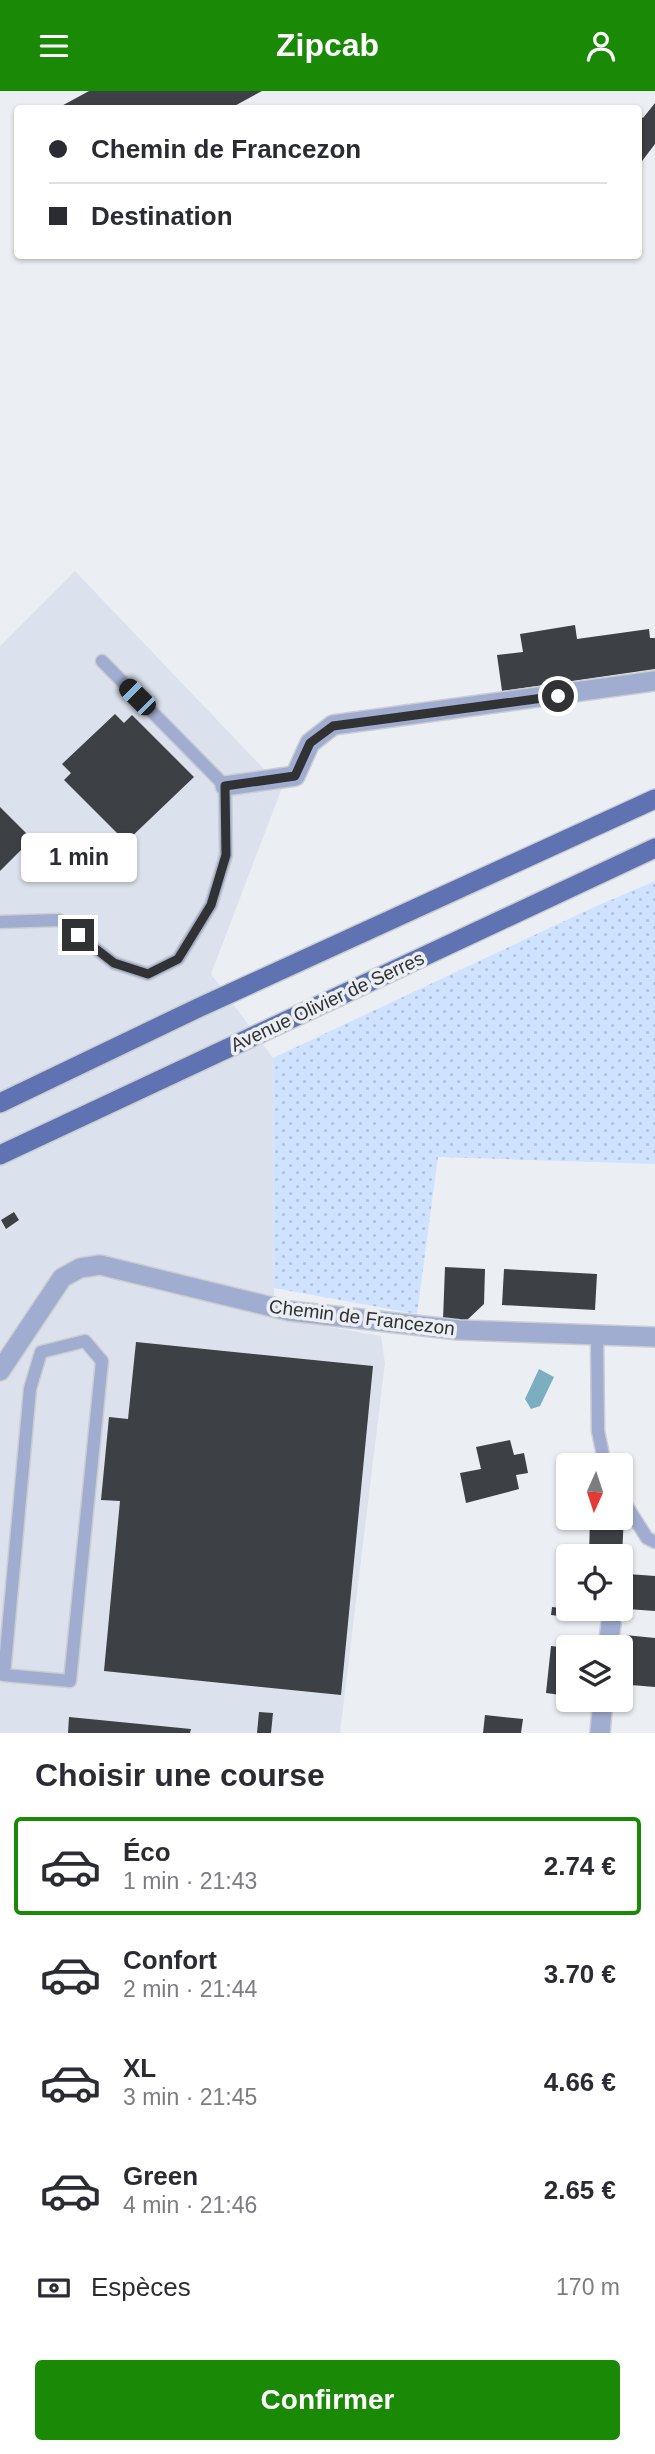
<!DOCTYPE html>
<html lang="fr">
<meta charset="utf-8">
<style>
body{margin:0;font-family:Helvetica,sans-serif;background:#f7f7f7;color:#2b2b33;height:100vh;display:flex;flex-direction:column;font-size:26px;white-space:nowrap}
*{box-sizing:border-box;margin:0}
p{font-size:23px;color:#7c7c81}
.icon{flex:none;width:38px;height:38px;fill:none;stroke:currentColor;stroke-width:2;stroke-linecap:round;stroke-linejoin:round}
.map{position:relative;height:1642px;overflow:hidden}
.drawer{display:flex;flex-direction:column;background:#fff;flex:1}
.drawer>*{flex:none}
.banner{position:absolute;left:14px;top:14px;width:628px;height:154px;border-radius:7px;box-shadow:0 2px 5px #0004;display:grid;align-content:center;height:154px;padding:0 35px;background:#fff}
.needle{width:46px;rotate:183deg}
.controls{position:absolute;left:556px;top:1362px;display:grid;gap:14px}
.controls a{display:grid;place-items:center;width:77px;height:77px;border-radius:7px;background:#fff;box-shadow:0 2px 5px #0004;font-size:35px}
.end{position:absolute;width:32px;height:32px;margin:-16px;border:9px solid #313234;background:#fff;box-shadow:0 0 0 4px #fff}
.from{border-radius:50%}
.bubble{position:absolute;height:49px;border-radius:7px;background:#fff;box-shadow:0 2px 5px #0004;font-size:23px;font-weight:600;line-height:49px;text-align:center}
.car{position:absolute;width:21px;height:42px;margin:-21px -10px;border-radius:9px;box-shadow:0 0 5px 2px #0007;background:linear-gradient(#222 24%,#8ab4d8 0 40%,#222 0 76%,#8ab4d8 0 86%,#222 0)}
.banner b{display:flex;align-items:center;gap:24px;height:66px;font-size:26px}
.banner b+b{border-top:2px solid #e1e1e2}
.banner i{width:18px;height:18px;background:#2b2b33}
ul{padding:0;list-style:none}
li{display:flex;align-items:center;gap:21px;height:98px;margin:0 14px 10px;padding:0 21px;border:4px solid transparent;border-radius:7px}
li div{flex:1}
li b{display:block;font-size:26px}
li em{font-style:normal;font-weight:600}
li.on{border-color:#198906}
li>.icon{width:63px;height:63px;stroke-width:1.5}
h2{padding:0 35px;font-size:32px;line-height:84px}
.pay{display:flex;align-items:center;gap:18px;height:77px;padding:0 35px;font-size:26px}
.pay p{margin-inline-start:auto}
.action{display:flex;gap:14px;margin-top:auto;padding:14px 35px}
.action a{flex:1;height:80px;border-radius:7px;background:#198906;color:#fff;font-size:28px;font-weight:600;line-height:80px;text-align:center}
header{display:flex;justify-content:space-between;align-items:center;height:91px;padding:0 35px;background:#198906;color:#fff;font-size:32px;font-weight:600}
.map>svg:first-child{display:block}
.built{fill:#dce2ed}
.green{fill:url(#green-dots)}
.water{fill:#7caec2}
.building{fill:#3d4044}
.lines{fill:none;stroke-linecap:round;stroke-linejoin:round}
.service-casing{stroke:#cacdd1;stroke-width:15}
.minor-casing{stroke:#cacdd1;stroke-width:22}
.primary-casing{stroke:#cacdd1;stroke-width:22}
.service{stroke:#a0acd0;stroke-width:12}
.minor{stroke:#a0acd0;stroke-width:19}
.primary{stroke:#5f73b3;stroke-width:19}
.route{stroke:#313234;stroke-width:9}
.labels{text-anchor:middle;stroke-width:7;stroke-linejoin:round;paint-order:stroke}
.street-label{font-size:19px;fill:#313234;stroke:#ebeff4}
</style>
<header><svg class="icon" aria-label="menu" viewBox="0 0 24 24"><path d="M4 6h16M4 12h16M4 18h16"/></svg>Zipcab<svg class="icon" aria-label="person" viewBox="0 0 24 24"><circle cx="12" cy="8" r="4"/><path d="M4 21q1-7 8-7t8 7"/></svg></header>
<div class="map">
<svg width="655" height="1642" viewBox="0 0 655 1642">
<defs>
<pattern id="green-dots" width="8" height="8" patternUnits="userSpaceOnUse" patternTransform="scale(1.75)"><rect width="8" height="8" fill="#cfe2ff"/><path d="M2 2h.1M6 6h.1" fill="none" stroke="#b2c2db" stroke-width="1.8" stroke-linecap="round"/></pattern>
</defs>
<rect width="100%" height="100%" fill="#ebeff4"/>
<path class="built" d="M 75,480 L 282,697 L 211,883 L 273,967 L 274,1226 L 381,1245 L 385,1272 L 340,1642 L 0,1642 L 0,555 Z"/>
<path class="green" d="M 655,790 L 655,1073 L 438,1066 L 417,1223 L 274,1197 L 273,967 L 592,817 Z"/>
<path class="water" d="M 539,1278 L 554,1286 L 540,1315 L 531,1318 L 525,1308 Z"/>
<path class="building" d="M 89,0 L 262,0 L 229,18 L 56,18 Z
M 655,12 L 655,53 L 639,74 L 639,24 L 643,27 Z
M 575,534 L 577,548 L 649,538 L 650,547 L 655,547 L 655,578 L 502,600 L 497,564 L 523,561 L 520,543 Z
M 115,623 L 124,632 L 132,624 L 194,686 L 126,751 L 64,689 L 71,682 L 62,673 Z
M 0,716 L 32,748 L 0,780 Z
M 14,1121 L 19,1129 L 6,1138 L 1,1129 Z
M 445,1176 L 485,1178 L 484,1213 L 465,1231 L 443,1229 Z
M 504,1178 L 597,1183 L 595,1219 L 502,1214 Z
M 136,1251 L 373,1275 L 341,1604 L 104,1580 L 120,1410 L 101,1409 L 109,1326 L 128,1328 Z
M 510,1349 L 514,1364 L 524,1362 L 528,1382 L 516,1384 L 519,1398 L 466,1412 L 460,1382 L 481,1378 L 476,1356 Z
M 624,1425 L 622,1465 L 589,1465 L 590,1426 Z
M 628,1483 L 655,1485 L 655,1520 L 627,1518 Z
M 552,1516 L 569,1518 L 568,1526 L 551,1524 Z
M 625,1544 L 655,1547 L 655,1596 L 631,1594 L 632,1588 L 621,1587 L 621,1556 L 619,1556 Z
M 551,1555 L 569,1557 L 569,1605 L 546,1602 Z
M 259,1621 L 273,1622 L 271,1642 L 257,1642 Z
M 485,1624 L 523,1628 L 521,1642 L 483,1642 Z
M 69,1626 L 191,1638 L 190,1642 L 68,1642 Z"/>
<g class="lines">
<defs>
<path id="service" d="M 0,831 L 59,829 L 114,872 L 148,883 L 178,868 L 211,814 L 226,764 L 225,695 L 102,570
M 597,1244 L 598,1340 L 605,1374
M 621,1406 L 647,1447 L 655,1451
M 0,1583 L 4,1584 L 70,1590 L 102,1270 L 85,1250 L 41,1261 L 30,1298 L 4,1584"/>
<path id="minor" d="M 225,695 L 295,685 L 310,652 L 333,634 L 655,590
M 0,1280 L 62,1187 L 80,1177 L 100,1174 L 289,1220 L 459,1239 L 655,1246
M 608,1556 L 611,1533
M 600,1642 L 603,1608"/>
<path id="primary" d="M 0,1012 L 198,917 L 655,708
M 0,1064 L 655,757"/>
</defs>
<use href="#service" class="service-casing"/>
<use href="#minor" class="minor-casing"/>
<use href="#primary" class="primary-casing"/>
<use href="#service" class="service"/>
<use href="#minor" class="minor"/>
<use href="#primary" class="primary"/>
</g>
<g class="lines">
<path class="route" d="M 78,844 L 114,872 L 148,883 L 178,868 L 211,814 L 226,764 L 225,695 L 295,685 L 310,652 L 333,635 L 558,605"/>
</g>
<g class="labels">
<g class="street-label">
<text transform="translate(327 910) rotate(-25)" y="7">Avenue Olivier de Serres</text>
<text transform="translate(362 1226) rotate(7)" y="7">Chemin de Francezon</text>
</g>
</g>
</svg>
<div class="controls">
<a><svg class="needle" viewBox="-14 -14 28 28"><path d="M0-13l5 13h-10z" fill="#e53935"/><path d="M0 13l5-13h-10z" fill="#7c7c81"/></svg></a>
<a><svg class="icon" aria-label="locate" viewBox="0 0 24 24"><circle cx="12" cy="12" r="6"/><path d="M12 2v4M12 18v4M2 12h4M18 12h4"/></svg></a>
<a><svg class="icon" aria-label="layers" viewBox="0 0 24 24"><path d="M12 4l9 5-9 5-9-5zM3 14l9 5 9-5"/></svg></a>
</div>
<i class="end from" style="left:558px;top:605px"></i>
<i class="end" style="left:78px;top:844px"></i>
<div class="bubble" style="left:21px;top:742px;width:116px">1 min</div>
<i class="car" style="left:137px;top:606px;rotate:315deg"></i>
<div class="banner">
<b><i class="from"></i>Chemin de Francezon</b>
<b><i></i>Destination</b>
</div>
</div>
<section class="drawer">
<h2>Choisir une course</h2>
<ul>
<li class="on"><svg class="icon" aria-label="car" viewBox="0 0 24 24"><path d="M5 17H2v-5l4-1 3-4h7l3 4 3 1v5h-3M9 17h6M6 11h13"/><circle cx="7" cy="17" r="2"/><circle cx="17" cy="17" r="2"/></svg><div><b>Éco</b><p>1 min · 21:43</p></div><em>2.74 €</em></li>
<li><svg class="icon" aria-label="car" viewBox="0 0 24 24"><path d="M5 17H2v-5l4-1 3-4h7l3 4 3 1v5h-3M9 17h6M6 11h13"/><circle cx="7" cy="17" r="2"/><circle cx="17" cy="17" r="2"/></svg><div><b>Confort</b><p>2 min · 21:44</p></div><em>3.70 €</em></li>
<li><svg class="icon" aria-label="car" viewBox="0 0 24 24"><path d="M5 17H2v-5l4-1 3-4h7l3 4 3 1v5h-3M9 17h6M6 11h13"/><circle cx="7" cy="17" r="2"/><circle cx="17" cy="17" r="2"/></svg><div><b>XL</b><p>3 min · 21:45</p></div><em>4.66 €</em></li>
<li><svg class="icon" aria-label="car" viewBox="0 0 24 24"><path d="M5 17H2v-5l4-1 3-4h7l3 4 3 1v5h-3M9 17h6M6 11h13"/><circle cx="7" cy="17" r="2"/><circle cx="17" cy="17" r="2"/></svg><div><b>Green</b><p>4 min · 21:46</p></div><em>2.65 €</em></li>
</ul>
<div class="pay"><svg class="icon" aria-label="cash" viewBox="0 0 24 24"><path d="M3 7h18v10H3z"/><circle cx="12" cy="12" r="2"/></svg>Espèces<p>170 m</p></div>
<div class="action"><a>Confirmer</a></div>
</section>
